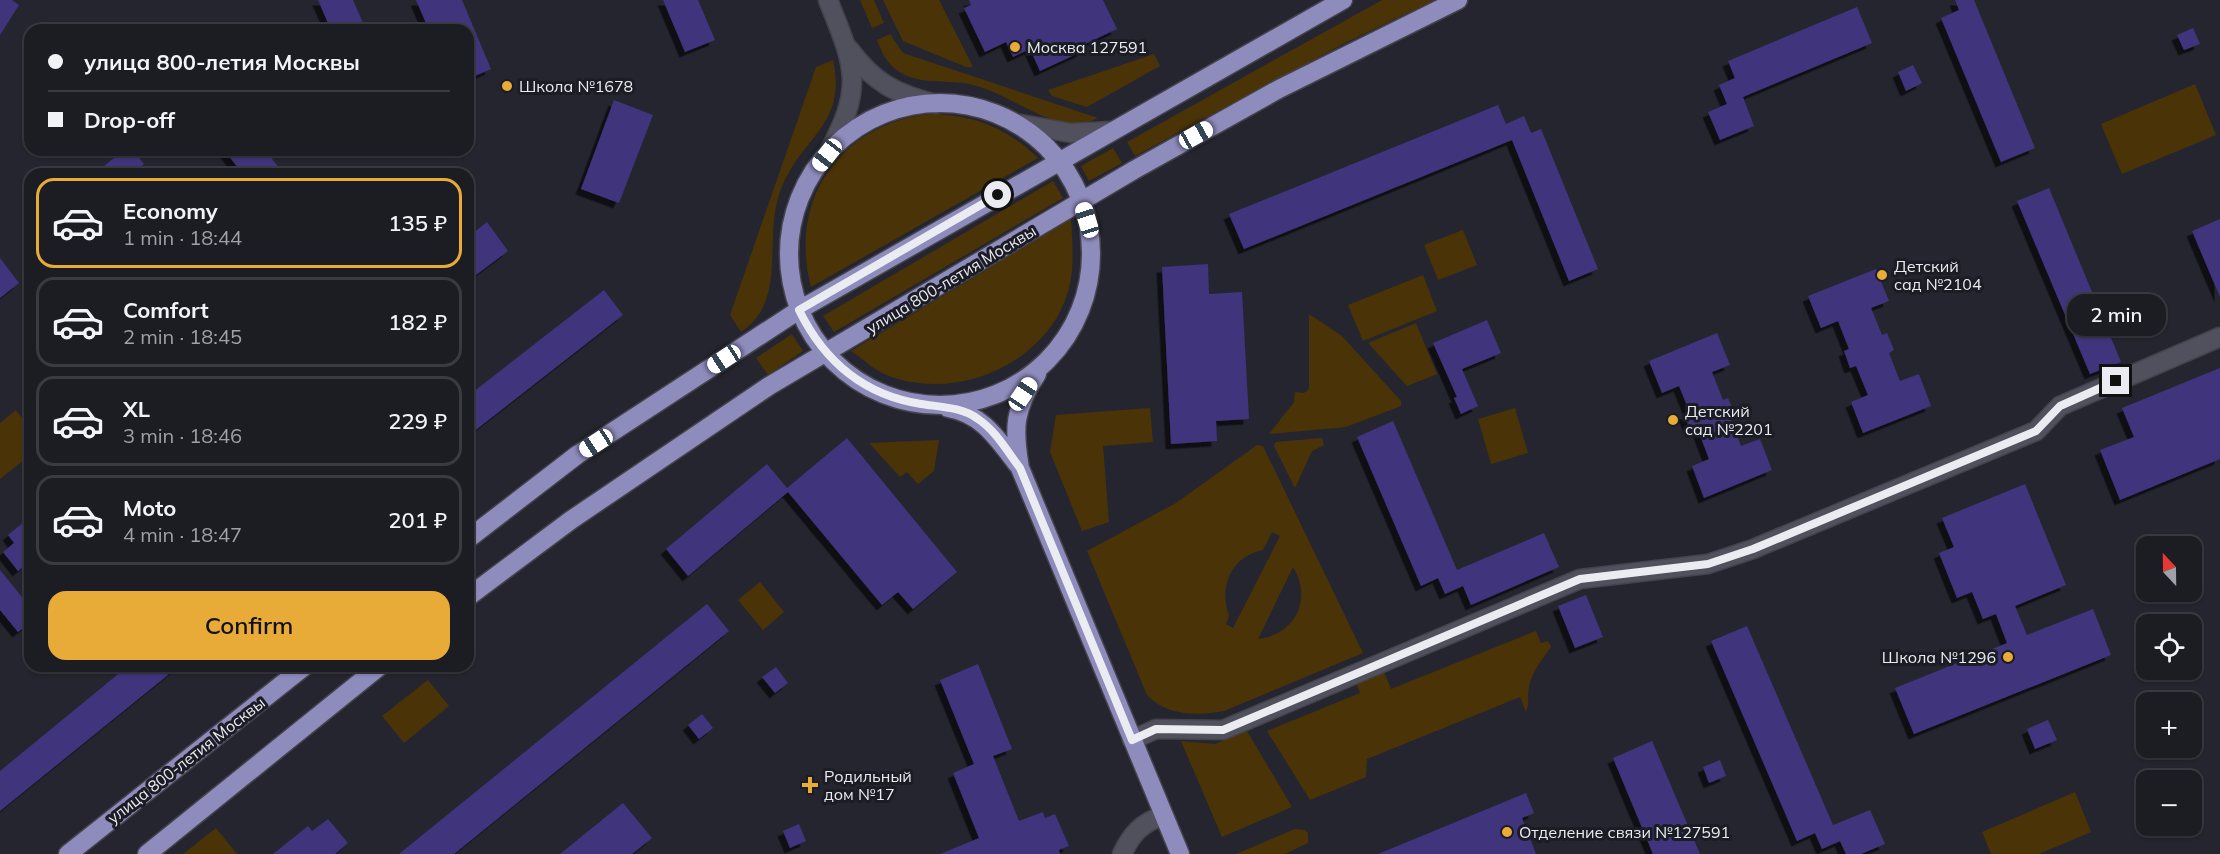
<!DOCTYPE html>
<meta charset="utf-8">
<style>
body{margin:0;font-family:Mulish,sans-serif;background:#25252b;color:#f1f3f6;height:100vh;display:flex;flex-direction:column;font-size:22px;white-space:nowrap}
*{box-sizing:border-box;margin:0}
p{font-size:20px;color:#a0a1a6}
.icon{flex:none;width:33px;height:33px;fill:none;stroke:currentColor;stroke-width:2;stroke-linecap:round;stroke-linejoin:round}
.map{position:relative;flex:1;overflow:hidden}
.panel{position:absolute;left:24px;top:168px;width:450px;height:504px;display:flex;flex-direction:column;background:#1c1c23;border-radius:18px;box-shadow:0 2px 4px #0004,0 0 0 2px #3a3a41}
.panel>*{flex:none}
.guide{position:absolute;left:24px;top:24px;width:450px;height:132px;border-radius:18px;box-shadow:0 2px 4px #0004,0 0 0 2px #3a3a41;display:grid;align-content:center;height:132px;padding:0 24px;background:#1c1c23}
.needle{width:39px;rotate:338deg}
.fabs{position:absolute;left:2136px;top:536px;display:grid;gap:12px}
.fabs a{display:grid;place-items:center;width:66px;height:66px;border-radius:12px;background:#1c1c23;box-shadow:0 2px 4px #0004,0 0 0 2px #3a3a41;font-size:30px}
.end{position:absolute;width:27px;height:27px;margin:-14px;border:8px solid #ebebf2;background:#111;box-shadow:0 0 0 3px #111}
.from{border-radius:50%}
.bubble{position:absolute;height:42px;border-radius:18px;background:#1c1c23;box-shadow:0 2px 4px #0004,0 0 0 2px #3a3a41;font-size:20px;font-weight:600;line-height:42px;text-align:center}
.car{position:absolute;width:18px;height:36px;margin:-18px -9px;border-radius:8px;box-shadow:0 0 4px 2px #0007;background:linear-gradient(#fff 24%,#345 0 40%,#fff 0 76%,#345 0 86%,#fff 0)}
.guide b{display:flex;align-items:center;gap:21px;height:57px;font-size:22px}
.guide b+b{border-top:2px solid #3a3a41}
.guide i{width:15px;height:15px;background:#f1f3f6}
ul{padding:10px 0 0;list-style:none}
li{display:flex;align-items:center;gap:18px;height:90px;margin:0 12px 9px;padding:0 12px;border:3px solid #3a3a41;border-radius:18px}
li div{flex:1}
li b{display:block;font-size:22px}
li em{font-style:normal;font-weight:600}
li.current{border-color:#e8ab37}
li>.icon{width:54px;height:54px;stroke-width:1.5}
.cta{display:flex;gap:12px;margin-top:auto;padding:12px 24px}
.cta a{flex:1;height:69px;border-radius:18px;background:#e8ab37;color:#111;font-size:24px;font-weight:600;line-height:69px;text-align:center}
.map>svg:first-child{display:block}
.green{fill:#4a3407;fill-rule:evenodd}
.building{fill:#3f347d;filter:url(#shadow)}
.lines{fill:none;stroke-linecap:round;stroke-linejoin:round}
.minor-casing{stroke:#44434c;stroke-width:21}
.major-casing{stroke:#44434c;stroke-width:21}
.minor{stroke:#51515d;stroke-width:18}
.major{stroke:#8e8bbd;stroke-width:18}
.route{stroke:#ebebf2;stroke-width:8}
.poi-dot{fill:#e8ab37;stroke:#1c1c25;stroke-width:2}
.labels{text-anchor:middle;stroke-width:6;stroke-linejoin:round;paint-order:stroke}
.poi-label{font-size:16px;fill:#ebebf2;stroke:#1c1c25;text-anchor:start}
.street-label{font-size:16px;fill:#ebebf2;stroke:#1c1c25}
</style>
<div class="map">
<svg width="2220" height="854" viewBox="0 0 2220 854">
<defs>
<filter id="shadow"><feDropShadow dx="-5.5" dy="5.5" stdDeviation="0" flood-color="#0009"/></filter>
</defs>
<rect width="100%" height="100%" fill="#25252f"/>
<path class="green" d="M 860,0 L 874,0 L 884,23 L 872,28 Z
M 883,0 L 939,0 L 973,67 L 966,67 L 903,41 Z
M 1382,0 L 1435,0 L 1345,43 L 1135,156 L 1127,142 Z
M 890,34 L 903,53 L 1098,118 C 1057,140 1012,92 969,84 C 948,80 924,84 905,75 C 889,67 883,56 877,40 Z
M 1154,54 L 1160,66 L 1087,107 L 1052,96 L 1048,90 Z
M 833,60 C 848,128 798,137 779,195 C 764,240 787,302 741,332 L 730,315 L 816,67 Z
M 2195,84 L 2216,135 L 2122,174 L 2101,124 Z
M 931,114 C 974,115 1007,128 1038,158 L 811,287 C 788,199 841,123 931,114 Z
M 1113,148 L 1122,163 L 1089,181 L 1081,166 Z
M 1053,181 L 1063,198 L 834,332 L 823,316 Z
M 1071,219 C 1072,238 1074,259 1071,278 C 1058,359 961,403 889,376 C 875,371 863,359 851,351 Z
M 1463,230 L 1477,265 L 1438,280 L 1424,245 Z
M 1423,275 L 1437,311 L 1363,341 L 1348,305 Z
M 1309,314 L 1342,336 L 1401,401 L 1401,406 L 1346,427 L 1269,434 L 1294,402 L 1295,392 L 1304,393 L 1309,389 Z
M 1416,323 L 1437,374 L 1407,386 L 1368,343 Z
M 792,334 L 803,351 L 768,375 L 756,358 Z
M 1150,408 L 1153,442 L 1103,446 L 1109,522 L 1082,531 L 1050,452 L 1056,415 Z
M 1515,408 L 1528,453 L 1491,464 L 1478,419 Z
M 16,410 L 30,428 L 30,455 L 0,479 L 0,423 Z
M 1322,438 L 1324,445 L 1312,451 L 1295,488 L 1274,446 L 1276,442 Z
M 939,440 L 934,471 L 918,484 L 907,472 L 900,477 L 869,443 Z
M 1257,445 L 1263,446 L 1363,653 L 1224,711 C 1197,716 1167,716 1147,695 L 1087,551 L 1176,503 ZM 1272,532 L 1280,536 L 1233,628 L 1226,624 L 1229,616 C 1219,587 1230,557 1263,550 ZM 1293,567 C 1313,599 1295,635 1258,639 Z
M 760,582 L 784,612 L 763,630 L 738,600 Z
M 1536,631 L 1541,643 L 1548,641 L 1551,647 C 1542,660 1532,671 1529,687 C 1527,696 1530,703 1526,712 L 1520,697 L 1367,759 L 1366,777 L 1310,800 L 1267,731 L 1360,693 L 1356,683 L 1384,672 L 1391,689 Z
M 428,680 L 449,706 L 404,743 L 382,716 Z
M 1247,731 L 1292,807 L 1222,837 L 1181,741 L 1215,744 Z
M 2075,792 L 2091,832 L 2039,854 L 1991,854 L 1982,832 Z
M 216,828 L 237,854 L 183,854 Z
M 1295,829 L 1305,830 L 1308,833 L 1308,843 L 1285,854 L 1236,854 Z"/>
<path class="building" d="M 0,0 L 12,0 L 19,5 L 0,35 Z
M 318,0 L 353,0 L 366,30 L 331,30 Z
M 416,0 L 462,0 L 491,69 L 468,79 L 468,30 L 429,30 Z
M 663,0 L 698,0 L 715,40 L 685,52 Z
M 969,0 L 1103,0 L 1117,29 L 1081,46 L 1083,51 L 1040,71 L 1030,49 L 1013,57 L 1006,42 L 985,52 L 964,8 L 971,5 Z
M 1955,0 L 1974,0 L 2035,148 L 2001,162 L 1941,18 L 1959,10 Z
M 1857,7 L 1872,43 L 1743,97 L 1754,126 L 1720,140 L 1708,112 L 1727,104 L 1719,85 L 1735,78 L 1728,61 Z
M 2193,28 L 2200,44 L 2184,50 L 2177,35 Z
M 1913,65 L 1922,83 L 1906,91 L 1898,72 Z
M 614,100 L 653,115 L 619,203 L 581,189 Z
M 1498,105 L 1506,124 L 1524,116 L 1531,133 L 1541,129 L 1598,269 L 1569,281 L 1512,140 L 1244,249 L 1229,214 Z
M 124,150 L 133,150 L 144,164 L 132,174 L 94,174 Z
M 224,150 L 265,150 L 284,174 L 243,174 Z
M 2049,188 L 2121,362 L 2090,374 L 2017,201 Z
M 2220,219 L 2220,297 L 2192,231 Z
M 487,222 L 508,251 L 468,281 L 468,237 Z
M 0,258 L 19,283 L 0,298 Z
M 1208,264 L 1209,294 L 1242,292 L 1249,419 L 1216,421 L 1217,441 L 1171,444 L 1162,267 Z
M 1876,269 L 1889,301 L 1871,308 L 1882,335 L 1887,333 L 1894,350 L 1889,353 L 1900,381 L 1919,374 L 1931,406 L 1863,433 L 1851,402 L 1868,395 L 1856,366 L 1850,368 L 1844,351 L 1849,349 L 1838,321 L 1821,328 L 1808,296 Z
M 604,290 L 623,315 L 468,436 L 468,396 Z
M 1487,320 L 1501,353 L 1462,369 L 1478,406 L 1461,414 L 1454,398 L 1457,397 L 1433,343 Z
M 1717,333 L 1730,365 L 1712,372 L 1723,400 L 1728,398 L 1735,415 L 1730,417 L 1741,446 L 1760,439 L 1772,470 L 1704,498 L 1692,466 L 1709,459 L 1698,430 L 1691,432 L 1684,415 L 1690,413 L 1679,386 L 1662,393 L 1649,361 Z
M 2220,368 L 2220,459 L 2120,500 L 2100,450 L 2134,437 L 2122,408 Z
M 1393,421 L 1457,570 L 1544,533 L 1559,567 L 1471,605 L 1463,586 L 1445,594 L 1438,578 L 1421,586 L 1357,437 Z
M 847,438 L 957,572 L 913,609 L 898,592 L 882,605 L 788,492 L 688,576 L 666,549 L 767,464 L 787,488 Z
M 2025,484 L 2066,585 L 2015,606 L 2027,635 L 2093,609 L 2111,655 L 1914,734 L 1895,688 L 2007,643 L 1996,614 L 1983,619 L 1972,592 L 1957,598 L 1939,553 L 1954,547 L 1942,518 Z
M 30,517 L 30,561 L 18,571 L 3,552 L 14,543 L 8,535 Z
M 0,570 L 30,607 L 30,623 L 18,632 L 0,610 Z
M 1586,595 L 1603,637 L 1575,648 L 1558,606 Z
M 707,604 L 729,631 L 454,854 L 399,854 Z
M 1747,626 L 1833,825 L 1870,810 L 1885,844 L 1861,854 L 1846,854 L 1840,841 L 1822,849 L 1815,833 L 1797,841 L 1711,641 Z
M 978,664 L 1012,749 L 993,756 L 1019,821 L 1043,812 L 1045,818 L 1055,814 L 1069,846 L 1059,850 L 1060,854 L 940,854 L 979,838 L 953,773 L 974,764 L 940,680 Z
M 128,666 L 179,666 L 0,811 L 0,771 Z
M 776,667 L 788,683 L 775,693 L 762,677 Z
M 702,714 L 713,728 L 699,739 L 688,725 Z
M 2048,720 L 2057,740 L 2035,749 L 2027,729 Z
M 1652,741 L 1700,854 L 1653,854 L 1613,758 Z
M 1720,760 L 1726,776 L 1709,783 L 1703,767 Z
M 1526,793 L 1534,813 L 1522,818 L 1536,854 L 1378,854 Z
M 623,803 L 652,838 L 632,854 L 560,854 Z
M 328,819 L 348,843 L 335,854 L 273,854 L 308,826 L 312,831 Z
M 799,824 L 806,841 L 790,848 L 783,831 Z"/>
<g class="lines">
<defs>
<path id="minor" d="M 849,49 C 874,83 896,94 936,104
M 1015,123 L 1071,133 L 1112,131
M 827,155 C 864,87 856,69 828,0
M 1132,740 L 1156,729 L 1223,730 L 1580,579 L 1708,564 L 1753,549 L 2036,431 L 2060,406 L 2220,337
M 1122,854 C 1132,833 1141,824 1163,815"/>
<path id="major" d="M789 254a151 151 0 1 1 302 0a151 151 0 1 1-302 0Z
M 1037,374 C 1014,409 1013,428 1020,468 L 1180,854
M 948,408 C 982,414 997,438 1017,464
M 468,539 L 577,455 L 799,310 L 1343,0
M 468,597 L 571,520 L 769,386 L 1134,170 L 1279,89 L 1458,0
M 68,854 L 305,666
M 147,854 L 380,666"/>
</defs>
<use href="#minor" class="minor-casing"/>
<use href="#major" class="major-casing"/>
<use href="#minor" class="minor"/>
<use href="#major" class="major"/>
</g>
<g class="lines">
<path class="route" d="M 998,195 L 799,310 C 824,361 864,395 921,404 C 940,407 962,407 978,419 C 996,431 1007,451 1020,468 L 1132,740 L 1156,729 L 1223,730 L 1580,579 L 1708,564 L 1753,549 L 2036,431 L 2060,406 L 2116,381"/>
</g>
<g class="poi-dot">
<circle cx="1015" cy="47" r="6"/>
<circle cx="507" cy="86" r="6"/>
<circle cx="1882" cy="275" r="6"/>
<circle cx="1673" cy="420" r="6"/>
<circle cx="2008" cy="657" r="6"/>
<path d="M807 776h6v6h6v6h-6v6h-6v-6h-6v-6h6z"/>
<circle cx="1507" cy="832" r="6"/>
</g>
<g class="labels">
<g class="poi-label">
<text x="1027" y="53">Москва 127591</text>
<text x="519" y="92">Школа №1678</text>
<text x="1894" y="272">Детский<tspan x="1894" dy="18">сад №2104</tspan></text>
<text x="1685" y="417">Детский<tspan x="1685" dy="18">сад №2201</tspan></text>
<text x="1996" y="663" text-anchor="end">Школа №1296</text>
<text x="824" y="782">Родильный<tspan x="824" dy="18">дом №17</tspan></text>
<text x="1519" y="838">Отделение связи №127591</text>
</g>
<g class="street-label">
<text transform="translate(951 279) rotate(-31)" y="6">улица 800-летия Москвы</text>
<text transform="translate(186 760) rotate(-38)" y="6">улица 800-летия Москвы</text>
</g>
</g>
</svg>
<div class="fabs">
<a><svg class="needle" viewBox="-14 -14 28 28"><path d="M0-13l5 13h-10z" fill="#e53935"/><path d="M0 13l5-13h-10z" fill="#a0a1a6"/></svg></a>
<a><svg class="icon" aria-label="locate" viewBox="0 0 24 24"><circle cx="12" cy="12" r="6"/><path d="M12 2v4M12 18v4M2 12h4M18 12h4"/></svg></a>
<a>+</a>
<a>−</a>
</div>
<i class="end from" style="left:998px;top:195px"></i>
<i class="end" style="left:2116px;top:381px"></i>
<div class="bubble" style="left:2067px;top:294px;width:99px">2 min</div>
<i class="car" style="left:1196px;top:135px;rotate:61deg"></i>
<i class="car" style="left:827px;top:155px;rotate:218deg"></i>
<i class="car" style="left:1087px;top:220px;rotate:343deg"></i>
<i class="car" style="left:724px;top:359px;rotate:237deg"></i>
<i class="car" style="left:1023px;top:394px;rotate:34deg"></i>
<i class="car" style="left:596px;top:443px;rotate:237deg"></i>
<div class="guide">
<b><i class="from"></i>улица 800-летия Москвы</b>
<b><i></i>Drop-off</b>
</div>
<section class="panel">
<ul>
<li class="current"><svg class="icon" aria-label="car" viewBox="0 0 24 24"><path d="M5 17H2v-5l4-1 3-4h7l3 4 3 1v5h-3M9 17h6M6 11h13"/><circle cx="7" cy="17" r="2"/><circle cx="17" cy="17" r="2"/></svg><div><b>Economy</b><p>1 min · 18:44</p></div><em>135 ₽</em></li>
<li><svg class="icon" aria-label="car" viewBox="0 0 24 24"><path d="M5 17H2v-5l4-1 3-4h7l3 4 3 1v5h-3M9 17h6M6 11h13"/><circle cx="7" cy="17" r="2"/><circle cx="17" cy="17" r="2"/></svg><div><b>Comfort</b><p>2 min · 18:45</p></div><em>182 ₽</em></li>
<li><svg class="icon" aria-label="car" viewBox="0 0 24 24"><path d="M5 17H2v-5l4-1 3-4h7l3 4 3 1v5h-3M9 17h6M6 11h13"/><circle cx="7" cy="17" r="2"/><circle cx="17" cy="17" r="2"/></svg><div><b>XL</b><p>3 min · 18:46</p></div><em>229 ₽</em></li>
<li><svg class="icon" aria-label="car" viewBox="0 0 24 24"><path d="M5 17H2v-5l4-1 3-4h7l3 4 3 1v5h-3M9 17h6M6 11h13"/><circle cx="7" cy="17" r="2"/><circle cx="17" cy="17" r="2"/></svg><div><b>Moto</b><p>4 min · 18:47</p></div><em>201 ₽</em></li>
</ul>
<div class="cta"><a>Confirm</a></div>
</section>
</div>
